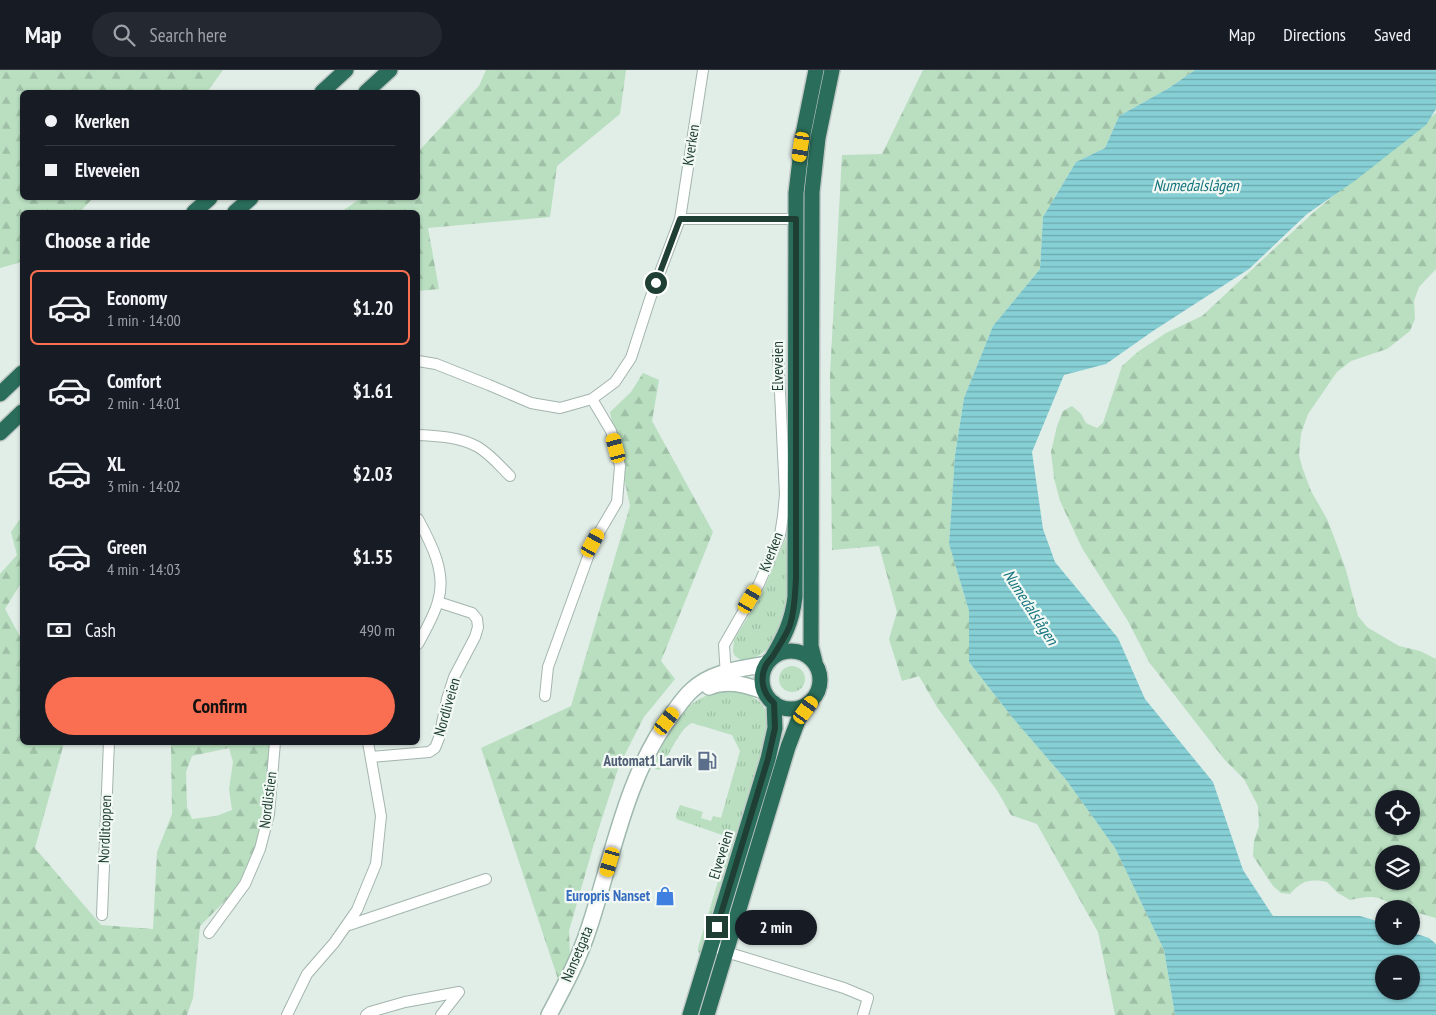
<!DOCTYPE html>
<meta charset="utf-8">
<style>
body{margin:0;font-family:"PT Sans Narrow",sans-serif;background:#242831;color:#f1f3f6;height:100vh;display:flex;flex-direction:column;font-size:19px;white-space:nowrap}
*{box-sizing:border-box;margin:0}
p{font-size:16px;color:#9ea1a6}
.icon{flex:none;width:28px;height:28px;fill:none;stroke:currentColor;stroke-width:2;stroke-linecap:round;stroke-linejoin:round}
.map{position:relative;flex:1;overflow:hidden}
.sheet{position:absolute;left:20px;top:140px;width:400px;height:535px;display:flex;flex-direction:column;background:#171b24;border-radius:8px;box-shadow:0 1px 4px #0004}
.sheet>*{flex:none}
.top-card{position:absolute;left:20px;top:20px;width:400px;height:110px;border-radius:8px;box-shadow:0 1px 4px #0004;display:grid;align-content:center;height:110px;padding:0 25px;background:#171b24}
.tools{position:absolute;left:1375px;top:720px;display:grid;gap:10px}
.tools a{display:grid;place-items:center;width:45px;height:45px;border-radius:50%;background:#171b24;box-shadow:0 1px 4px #0004;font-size:25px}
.end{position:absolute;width:22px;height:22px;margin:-11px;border:6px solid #203f34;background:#fff;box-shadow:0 0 0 2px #fff}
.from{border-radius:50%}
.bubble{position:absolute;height:35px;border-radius:18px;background:#171b24;box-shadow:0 1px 4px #0004;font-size:16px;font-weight:600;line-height:35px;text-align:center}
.car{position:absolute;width:15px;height:30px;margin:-15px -8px;border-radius:6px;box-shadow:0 0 4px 1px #0007;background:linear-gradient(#f5c518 24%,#345 0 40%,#f5c518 0 76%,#345 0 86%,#f5c518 0)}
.top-card b{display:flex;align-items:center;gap:18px;height:48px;font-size:19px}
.top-card b+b{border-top:1px solid #363941}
.top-card i{width:12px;height:12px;background:#f1f3f6}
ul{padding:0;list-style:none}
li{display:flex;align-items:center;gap:15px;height:75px;margin:0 10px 8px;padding:0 15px;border:2px solid transparent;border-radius:8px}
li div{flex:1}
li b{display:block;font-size:19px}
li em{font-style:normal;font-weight:600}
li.current{border-color:#fa6e52}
li>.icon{width:45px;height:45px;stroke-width:1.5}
h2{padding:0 25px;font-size:22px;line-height:60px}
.pay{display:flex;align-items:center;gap:12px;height:55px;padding:0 25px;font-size:19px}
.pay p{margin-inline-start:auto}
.primary-button{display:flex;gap:10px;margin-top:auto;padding:10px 25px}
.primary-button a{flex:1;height:58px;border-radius:30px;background:#fa6e52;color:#111;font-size:20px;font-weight:600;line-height:58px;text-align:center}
header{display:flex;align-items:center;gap:30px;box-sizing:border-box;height:70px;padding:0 25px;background:#171b24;border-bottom:1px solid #363941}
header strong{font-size:24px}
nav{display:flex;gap:28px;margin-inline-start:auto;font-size:18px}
.search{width:350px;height:45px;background:#242831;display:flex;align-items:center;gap:12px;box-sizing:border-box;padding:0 18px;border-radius:28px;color:#9ea1a6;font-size:19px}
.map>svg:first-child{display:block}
.grass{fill:url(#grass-tufts)}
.forest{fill:url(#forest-firs);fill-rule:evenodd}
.water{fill:url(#water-rules);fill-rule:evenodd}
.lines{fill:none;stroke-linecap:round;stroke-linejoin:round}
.street-casing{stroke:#a3b5ae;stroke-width:12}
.secondary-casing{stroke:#9fb9ae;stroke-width:18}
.highway-casing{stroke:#c1c9c6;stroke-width:18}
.street{stroke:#fff;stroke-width:10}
.secondary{stroke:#fff;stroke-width:15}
.highway{stroke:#2a6d5a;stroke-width:15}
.route{stroke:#203f34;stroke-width:6}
.labels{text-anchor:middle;stroke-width:4.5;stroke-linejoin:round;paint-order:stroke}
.street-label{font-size:15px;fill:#203f34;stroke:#f2f9f5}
.service-label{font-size:15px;font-weight:bold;fill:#4e5e75;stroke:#f2f9f5;text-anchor:end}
.shop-label{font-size:15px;font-weight:bold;fill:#366cbe;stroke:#f2f9f5;text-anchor:end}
.water-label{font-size:16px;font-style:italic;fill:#17757f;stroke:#f2f9f5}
</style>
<header>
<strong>Map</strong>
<div class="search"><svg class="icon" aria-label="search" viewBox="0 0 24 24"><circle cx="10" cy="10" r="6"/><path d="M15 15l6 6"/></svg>Search here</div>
<nav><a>Map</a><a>Directions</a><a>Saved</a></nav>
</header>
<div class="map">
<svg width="1436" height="945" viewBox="0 0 1436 945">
<defs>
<pattern id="grass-tufts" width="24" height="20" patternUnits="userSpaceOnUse" patternTransform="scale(1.25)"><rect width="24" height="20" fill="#b9dfc0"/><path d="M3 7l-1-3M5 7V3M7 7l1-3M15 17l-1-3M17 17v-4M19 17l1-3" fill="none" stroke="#9fc0a6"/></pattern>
<pattern id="forest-firs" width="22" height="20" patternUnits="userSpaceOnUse" patternTransform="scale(1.25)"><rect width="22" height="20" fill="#b9dfc0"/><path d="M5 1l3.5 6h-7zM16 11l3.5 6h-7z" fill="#9fc0a6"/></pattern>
<pattern id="water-rules" width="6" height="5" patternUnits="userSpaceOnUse" patternTransform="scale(1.25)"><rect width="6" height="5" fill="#86cfd5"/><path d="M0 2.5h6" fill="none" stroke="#6da9ae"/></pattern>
</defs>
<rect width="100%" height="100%" fill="#e1ede7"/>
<path class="grass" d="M 785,469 L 787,472 L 786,531 L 783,546 L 778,561 L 768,578 L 761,584 L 752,589 L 741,590 L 735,586 L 733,582 L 734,570 L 762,523 Z
M779 609a13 13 0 1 1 26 0a13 13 0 1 1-26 0Z
M 726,621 C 772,626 771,643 763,683 L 703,883 L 700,884 L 698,882 L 698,878 L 731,768 L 679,750 L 676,748 L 676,744 L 680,735 L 703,742 L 701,748 L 711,751 L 713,746 L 721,748 L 740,681 L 732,665 L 692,653 C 680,658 668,686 662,698 L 659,700 L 655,699 L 654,694 C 671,658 682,626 726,621 Z"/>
<path class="forest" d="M 0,0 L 223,0 L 207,22 L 22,22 L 22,128 L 93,128 L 80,142 L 22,142 L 22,190 L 18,193 L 0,198 Z
M 486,0 L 626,0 L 620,44 L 557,96 L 550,147 L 428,158 L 439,219 L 418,221 L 418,142 L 341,142 L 361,128 L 418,128 L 418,82 L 479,16 Z
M 923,0 L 1195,0 L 1169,18 L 1119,46 L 1105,78 L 1076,92 L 1043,147 L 1040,199 L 993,256 L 964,328 L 955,385 L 949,474 L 969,541 L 969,592 L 1012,647 L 1067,711 L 1115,778 L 1164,880 L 1175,945 L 1115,945 L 1098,862 L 1037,754 L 1011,745 L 998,722 L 937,637 L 919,606 L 902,611 L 889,569 L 897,542 L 879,476 L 832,480 L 830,305 L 842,85 L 882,84 Z
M 1436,43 L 1436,199 L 1419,217 L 1414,231 L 1415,249 L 1410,261 L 1387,279 L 1351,291 L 1337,302 L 1308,344 L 1301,364 L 1299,385 L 1302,397 L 1311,421 L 1327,449 L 1337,475 L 1346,500 L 1358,546 L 1367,557 L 1382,566 L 1399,576 L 1420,581 L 1436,589 L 1436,848 L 1411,841 L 1411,839 C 1399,839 1392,833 1381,829 C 1371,825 1360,828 1350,830 L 1338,823 L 1327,812 C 1309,809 1303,810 1290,824 L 1281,823 L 1273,816 L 1253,786 L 1254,771 L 1259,756 L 1258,736 L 1244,709 L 1224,689 L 1149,592 L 1128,551 L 1082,478 L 1060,431 L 1054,408 L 1051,382 L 1057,356 L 1063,341 L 1072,336 L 1081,344 L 1086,353 L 1097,358 L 1103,353 L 1122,296 L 1139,281 L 1166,263 L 1202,246 L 1314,142 L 1357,106 L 1394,78 ZM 1384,729 L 1411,729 L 1411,756 L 1384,756 ZM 1384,784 L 1411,784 L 1411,811 L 1384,811 Z
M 643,303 L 659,310 L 652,351 L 713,462 L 661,591 L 675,609 L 644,647 L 619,696 L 595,770 L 569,861 L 570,889 L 559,912 L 481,678 L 571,636 L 630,436 L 610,342 L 631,322 Z
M 22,446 L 22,511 L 5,539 L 22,570 L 22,672 L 64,673 L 35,778 L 101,855 L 153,859 L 157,782 L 172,744 L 171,673 L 273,673 L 262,769 L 240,816 L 200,856 L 193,928 L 187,945 L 0,945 L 0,504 L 17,485 L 11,462 ZM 229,678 L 233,692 L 229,719 L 232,740 L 216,746 L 192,749 L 187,737 L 186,702 L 192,686 Z"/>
<path class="water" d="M 1195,0 L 1436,0 L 1436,39 L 1426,55 L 1356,110 L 1307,144 L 1249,199 L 1153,261 L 1106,294 L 1064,305 L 1032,382 L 1043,459 L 1055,492 L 1118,568 L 1145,629 L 1213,712 L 1243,800 L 1273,846 L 1360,846 L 1384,853 L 1384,866 L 1411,866 L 1411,862 L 1429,868 L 1436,874 L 1436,945 L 1175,945 L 1164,880 L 1115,778 L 1067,711 L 1012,647 L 969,592 L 969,541 L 949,474 L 955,385 L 964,328 L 993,256 L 1040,199 L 1043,147 L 1076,92 L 1105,78 L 1119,46 L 1169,18 ZM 1384,894 L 1411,894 L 1411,921 L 1384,921 Z"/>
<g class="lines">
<defs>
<path id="street" d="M 680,149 L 703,0
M 418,291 L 436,294 L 489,315 L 531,333 L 560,338 L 592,329 L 615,312 L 631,288 L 650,229 L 680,149 L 795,149
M 418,365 C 438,366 460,367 478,377 C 490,384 500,396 510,406
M 418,449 C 431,473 447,503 438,531 C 435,544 424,563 418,574
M 726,606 L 724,575 L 759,514 L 780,465 L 783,446 L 785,424 L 778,282
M 545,626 L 548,597 L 593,473 L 617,432 L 620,396 L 611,361 L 592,329
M 371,687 L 429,682 L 435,678 L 439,668 L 447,629 L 454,607 L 475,567 L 478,557 L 477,549 L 472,543 L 438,532
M 102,845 L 109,672
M 346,856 L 486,809
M 209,863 L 245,814 L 260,779 L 269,744 L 275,672
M 712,875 L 726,882 L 844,918 L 868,928 L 863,945
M 287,945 L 307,904 L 334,873 L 357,840 L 376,794 L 381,746 L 368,672
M 366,945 L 370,942 L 405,932 L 459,922
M 441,945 L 459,922"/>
<path id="secondary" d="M 709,617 C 728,609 745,615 764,621
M 549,945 C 564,917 579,889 589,858 C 613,786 626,705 673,643 C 679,635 685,626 692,620 C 712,601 741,599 767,594"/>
<path id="highway" d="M 322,22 L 346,0
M 366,22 L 390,0
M 194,142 L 210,128
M 235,142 L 251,128
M 0,324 L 22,303
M 0,363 L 22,342
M762 610a29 29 0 1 1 58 0a29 29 0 1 1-58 0Z
M 772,588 C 784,567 792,552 795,527 L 796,123 L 803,64 L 816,0
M 815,592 L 811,576 L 812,122 L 818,68 L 832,0
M 690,945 L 768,689 L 775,658 L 774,633
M 707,945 L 788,677 L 799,648 L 812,631"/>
</defs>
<use href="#street" class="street-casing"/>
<use href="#secondary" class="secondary-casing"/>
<use href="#highway" class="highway-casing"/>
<use href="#street" class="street"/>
<use href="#secondary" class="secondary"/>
<use href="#highway" class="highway"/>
</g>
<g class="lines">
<path class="route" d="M 656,213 L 680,149 L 796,149 L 796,508 C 795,524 795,540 790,555 C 786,566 779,576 773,586 C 771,589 768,592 766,595 C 759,609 763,624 774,633 L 775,658 L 768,689 L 717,857"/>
</g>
<defs>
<symbol id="fuel-bare" viewBox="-9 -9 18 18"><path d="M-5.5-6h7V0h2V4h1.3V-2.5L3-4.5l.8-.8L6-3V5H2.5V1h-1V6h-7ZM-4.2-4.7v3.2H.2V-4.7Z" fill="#5c6f8a" stroke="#f2f9f5" stroke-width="2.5" paint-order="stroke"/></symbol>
<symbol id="shop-bare" viewBox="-9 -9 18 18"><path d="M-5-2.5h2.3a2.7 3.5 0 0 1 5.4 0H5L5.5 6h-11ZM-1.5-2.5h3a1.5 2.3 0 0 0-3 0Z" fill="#3f7fe0" stroke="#f2f9f5" stroke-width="2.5" paint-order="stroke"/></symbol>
</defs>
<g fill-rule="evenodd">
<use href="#fuel-bare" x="693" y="677" width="28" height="28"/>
<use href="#shop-bare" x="651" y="812" width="28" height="28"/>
</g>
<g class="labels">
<g class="street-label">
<text transform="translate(691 75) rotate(-81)" y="5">Kverken</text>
<text transform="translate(778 296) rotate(-90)" y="5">Elveveien</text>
<text transform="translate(771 482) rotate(-69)" y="5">Kverken</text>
<text transform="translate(447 637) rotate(-74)" y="5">Nordliveien</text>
<text transform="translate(268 730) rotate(-83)" y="5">Nordlistien</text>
<text transform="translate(105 759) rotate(-88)" y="5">Nordlitoppen</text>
<text transform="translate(721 785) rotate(-73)" y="5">Elveveien</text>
<text transform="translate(577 884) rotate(-67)" y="5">Nansetgata</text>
</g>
<g class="service-label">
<text x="692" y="696">Automat1 Larvik</text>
</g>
<g class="shop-label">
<text x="650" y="831">Europris Nanset</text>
</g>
<g class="water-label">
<text x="1196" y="121">Numedalslågen</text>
<text transform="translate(1031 537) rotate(57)" y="6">Numedalslågen</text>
</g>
</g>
</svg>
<div class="tools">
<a><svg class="icon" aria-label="locate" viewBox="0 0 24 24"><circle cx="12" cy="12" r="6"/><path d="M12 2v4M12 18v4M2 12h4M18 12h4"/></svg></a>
<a><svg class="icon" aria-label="layers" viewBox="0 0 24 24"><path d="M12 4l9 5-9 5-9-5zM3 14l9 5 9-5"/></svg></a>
<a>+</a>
<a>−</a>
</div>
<i class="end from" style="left:656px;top:213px"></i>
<i class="end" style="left:717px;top:857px"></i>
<div class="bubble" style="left:735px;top:840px;width:82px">2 min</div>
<i class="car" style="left:801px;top:77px;rotate:189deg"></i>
<i class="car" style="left:616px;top:378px;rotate:345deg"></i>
<i class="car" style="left:593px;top:473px;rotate:29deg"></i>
<i class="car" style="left:750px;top:529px;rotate:30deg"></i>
<i class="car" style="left:806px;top:640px;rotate:36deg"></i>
<i class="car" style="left:667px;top:651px;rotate:37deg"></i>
<i class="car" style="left:610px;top:792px;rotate:196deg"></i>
<div class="top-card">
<b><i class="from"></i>Kverken</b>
<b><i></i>Elveveien</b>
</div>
<section class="sheet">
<h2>Choose a ride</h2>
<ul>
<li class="current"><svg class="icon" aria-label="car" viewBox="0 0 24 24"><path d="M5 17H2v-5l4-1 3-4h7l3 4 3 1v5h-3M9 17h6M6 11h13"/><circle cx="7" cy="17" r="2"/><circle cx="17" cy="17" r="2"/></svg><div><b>Economy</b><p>1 min · 14:00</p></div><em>$1.20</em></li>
<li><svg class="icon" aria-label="car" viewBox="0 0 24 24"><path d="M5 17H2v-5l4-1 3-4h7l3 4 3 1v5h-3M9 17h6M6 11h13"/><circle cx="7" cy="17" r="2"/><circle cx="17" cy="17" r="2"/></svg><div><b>Comfort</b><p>2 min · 14:01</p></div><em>$1.61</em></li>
<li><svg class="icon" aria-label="car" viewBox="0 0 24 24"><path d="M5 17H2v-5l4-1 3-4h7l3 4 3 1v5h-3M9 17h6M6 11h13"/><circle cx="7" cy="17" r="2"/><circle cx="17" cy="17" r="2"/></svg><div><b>XL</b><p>3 min · 14:02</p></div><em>$2.03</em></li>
<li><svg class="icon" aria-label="car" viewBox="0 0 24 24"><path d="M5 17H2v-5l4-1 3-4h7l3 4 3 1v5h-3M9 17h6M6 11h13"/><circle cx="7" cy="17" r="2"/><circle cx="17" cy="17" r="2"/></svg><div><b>Green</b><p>4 min · 14:03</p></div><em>$1.55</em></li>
</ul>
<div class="pay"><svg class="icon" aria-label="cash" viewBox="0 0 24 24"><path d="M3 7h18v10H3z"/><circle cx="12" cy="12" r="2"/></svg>Cash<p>490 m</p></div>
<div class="primary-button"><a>Confirm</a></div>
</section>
</div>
